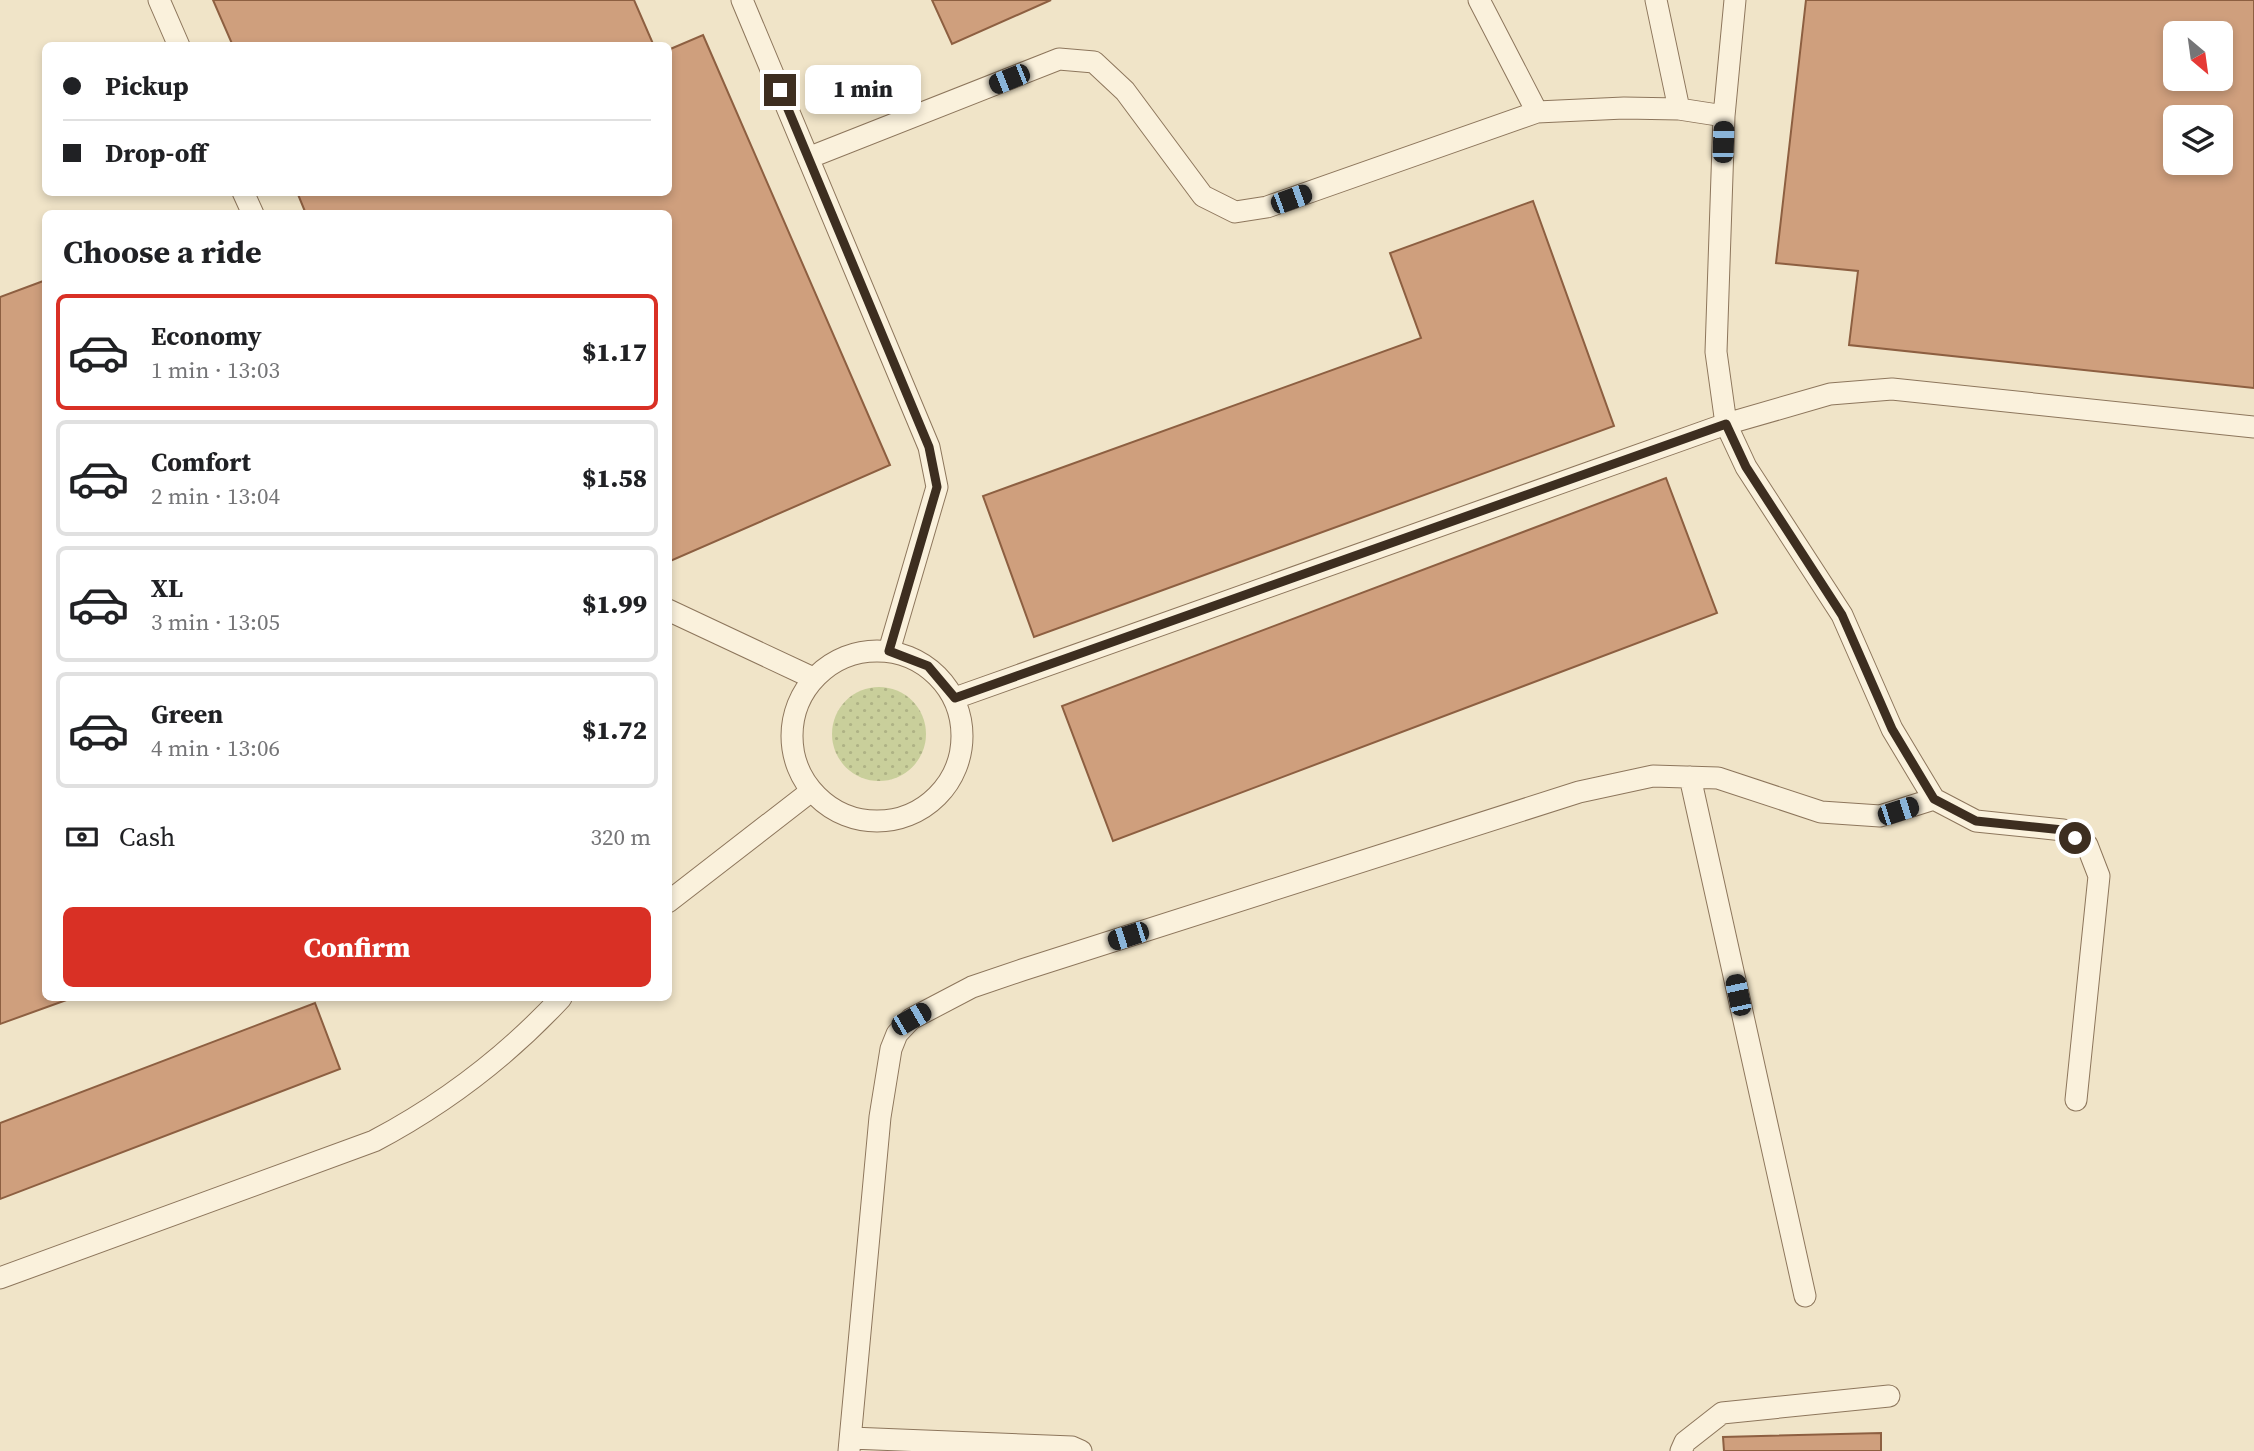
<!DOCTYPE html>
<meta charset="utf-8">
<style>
body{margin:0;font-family:"Source Serif 4",serif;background:#f2f2f2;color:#202124;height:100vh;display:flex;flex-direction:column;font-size:26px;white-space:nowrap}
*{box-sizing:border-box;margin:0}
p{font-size:23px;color:#757577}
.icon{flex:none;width:38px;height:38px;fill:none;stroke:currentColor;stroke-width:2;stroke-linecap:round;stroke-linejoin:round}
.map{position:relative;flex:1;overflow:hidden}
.details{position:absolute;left:42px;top:210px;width:630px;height:791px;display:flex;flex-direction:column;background:#fff;border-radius:10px;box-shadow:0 4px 10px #0003}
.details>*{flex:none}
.hud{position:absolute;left:42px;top:42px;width:630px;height:154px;border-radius:10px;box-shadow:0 4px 10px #0003;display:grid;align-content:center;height:154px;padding:0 21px;background:#fff}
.needle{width:46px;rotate:151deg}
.fabs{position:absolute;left:2163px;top:21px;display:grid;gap:14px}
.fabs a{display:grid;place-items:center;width:70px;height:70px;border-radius:10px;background:#fff;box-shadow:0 4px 10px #0003;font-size:35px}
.end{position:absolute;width:32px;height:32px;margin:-16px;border:9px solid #3d2e20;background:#fff;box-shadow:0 0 0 4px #fff}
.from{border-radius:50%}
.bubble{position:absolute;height:49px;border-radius:10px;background:#fff;box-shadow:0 4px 10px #0003;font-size:23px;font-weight:800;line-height:49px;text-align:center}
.car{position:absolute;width:21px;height:42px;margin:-21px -10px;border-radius:9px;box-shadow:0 0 5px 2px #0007;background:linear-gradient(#222 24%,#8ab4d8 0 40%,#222 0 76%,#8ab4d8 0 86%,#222 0)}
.hud b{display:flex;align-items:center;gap:24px;height:66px;font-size:26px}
.hud b+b{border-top:2px solid #e0e0e0}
.hud i{width:18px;height:18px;background:#202124}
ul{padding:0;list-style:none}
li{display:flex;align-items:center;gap:21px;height:116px;margin:0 14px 10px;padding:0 7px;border:4px solid #e0e0e0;border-radius:10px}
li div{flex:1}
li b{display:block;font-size:26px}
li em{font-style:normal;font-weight:800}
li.on{border-color:#d93025}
li>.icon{width:63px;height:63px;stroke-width:1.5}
h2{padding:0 21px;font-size:32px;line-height:84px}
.pay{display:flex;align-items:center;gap:18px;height:77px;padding:0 21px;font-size:26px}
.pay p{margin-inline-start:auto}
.cta{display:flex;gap:14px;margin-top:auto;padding:14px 21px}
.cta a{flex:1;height:80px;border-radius:10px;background:#d93025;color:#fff;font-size:28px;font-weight:800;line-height:80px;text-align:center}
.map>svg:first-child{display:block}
.grass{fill:url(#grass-dots)}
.building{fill:#cf9f7d;stroke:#8d5f41;stroke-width:2;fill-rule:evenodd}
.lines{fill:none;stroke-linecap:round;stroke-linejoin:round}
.service-casing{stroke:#8d765c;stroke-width:23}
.service{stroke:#faf1dc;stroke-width:21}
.route{stroke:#3d2e20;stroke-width:9}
</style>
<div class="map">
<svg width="2254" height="1451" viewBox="0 0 2254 1451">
<defs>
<pattern id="grass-dots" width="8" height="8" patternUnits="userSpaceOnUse" patternTransform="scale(1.75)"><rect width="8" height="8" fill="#c9cf9b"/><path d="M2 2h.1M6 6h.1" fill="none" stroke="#aeb285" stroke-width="1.8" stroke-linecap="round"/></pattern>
</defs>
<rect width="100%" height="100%" fill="#f0e4c8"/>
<path class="grass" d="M832 734a47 47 0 1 1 94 0a47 47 0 1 1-94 0Z"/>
<path class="building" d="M 213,0 L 634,0 L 654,46 L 233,46 Z
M 932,0 L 1051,0 L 952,44 Z
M 1806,0 L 2254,0 L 2254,388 L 1849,345 L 1858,271 L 1776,263 ZM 2175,33 L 2221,33 L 2221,79 L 2175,79 ZM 2175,117 L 2221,117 L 2221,163 L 2175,163 Z
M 703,35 L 890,465 L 668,562 L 668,214 L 306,214 L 297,192 L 668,192 L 668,50 Z
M 1533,201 L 1614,426 L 1034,637 L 983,496 L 1421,338 L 1390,253 Z
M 46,280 L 46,998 L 72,998 L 0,1024 L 0,297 Z
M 1666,478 L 1717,613 L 1113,841 L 1062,706 Z
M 315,1003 L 340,1069 L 0,1199 L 0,1123 Z
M 1881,1433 L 1881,1451 L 1724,1451 L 1723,1437 Z"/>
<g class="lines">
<defs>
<path id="service" d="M 159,0 L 179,46
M 742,0 L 929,447 L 937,487 L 889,651
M 1479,0 L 1537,112
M 1656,0 L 1679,109
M 1735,0 L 1724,116 L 1716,352 L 1726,424 L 1746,467 L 1842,615 L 1892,729 L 1934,799
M 808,158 L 1059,59 L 1094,62 L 1125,91 L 1203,196 L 1235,212 L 1267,207 L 1537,112 L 1624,108 L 1679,109 L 1724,116
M 243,192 L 253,214
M 668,610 L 813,678
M792 736a85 85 0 1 1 170 0a85 85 0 1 1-170 0Z
M 955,698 L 1726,424 L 1830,394 L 1892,389 L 2254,427
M 1690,777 L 1805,1296
M 668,902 L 810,792
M 0,1278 L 374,1141 C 444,1104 507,1056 561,998
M 851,1438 L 1072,1447 L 1081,1451
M 849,1451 L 880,1117 L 891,1049 L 897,1034 L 911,1019 L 972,987 L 1022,970 L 1579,792 L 1653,776 L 1718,778 L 1821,812 L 1880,816 L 1934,799 L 1976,821 L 2063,830 L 2087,845 L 2099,876 L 2076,1100
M 1681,1451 L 1685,1442 L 1722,1413 L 1889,1396"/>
</defs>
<use href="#service" class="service-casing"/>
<use href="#service" class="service"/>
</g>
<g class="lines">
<path class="route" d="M 780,90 L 929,447 L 937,487 L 889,651 L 928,666 L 955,698 L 1726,424 L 1746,467 L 1842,615 L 1892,729 L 1934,799 L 1976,821 L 2063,830 L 2075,838"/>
</g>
</svg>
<div class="fabs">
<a><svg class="needle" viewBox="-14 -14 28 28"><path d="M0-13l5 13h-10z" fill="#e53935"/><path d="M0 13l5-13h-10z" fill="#757577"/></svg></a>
<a><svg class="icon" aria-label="layers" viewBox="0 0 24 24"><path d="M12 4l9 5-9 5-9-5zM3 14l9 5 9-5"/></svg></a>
</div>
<i class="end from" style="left:2075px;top:838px"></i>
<i class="end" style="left:780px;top:90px"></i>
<div class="bubble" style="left:805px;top:65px;width:116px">1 min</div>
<i class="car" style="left:1009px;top:79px;rotate:248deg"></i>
<i class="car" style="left:1723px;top:142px;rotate:2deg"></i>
<i class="car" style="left:1291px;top:199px;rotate:70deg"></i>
<i class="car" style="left:1898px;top:811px;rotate:72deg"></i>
<i class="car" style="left:1128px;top:936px;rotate:252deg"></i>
<i class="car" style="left:1738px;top:995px;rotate:348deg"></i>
<i class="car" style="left:911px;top:1019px;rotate:60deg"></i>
<div class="hud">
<b><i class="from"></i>Pickup</b>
<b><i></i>Drop-off</b>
</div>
<section class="details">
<h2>Choose a ride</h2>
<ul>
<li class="on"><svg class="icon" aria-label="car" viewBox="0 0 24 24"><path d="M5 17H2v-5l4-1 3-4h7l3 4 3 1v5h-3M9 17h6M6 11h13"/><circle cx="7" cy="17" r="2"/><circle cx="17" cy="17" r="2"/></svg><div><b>Economy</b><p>1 min · 13:03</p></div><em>$1.17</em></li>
<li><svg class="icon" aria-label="car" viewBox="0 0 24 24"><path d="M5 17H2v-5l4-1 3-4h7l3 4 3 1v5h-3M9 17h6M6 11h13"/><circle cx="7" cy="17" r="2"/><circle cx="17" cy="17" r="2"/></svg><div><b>Comfort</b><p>2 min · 13:04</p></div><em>$1.58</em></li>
<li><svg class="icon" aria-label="car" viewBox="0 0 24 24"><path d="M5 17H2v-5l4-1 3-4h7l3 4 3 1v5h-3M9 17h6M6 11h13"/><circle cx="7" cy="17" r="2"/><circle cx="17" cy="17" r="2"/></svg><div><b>XL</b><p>3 min · 13:05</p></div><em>$1.99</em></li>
<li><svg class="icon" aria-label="car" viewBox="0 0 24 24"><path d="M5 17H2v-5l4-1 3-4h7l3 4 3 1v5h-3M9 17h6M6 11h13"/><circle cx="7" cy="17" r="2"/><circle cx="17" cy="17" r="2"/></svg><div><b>Green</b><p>4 min · 13:06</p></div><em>$1.72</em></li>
</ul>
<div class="pay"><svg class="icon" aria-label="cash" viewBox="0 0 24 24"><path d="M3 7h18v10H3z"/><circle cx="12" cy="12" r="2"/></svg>Cash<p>320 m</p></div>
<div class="cta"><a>Confirm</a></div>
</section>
</div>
